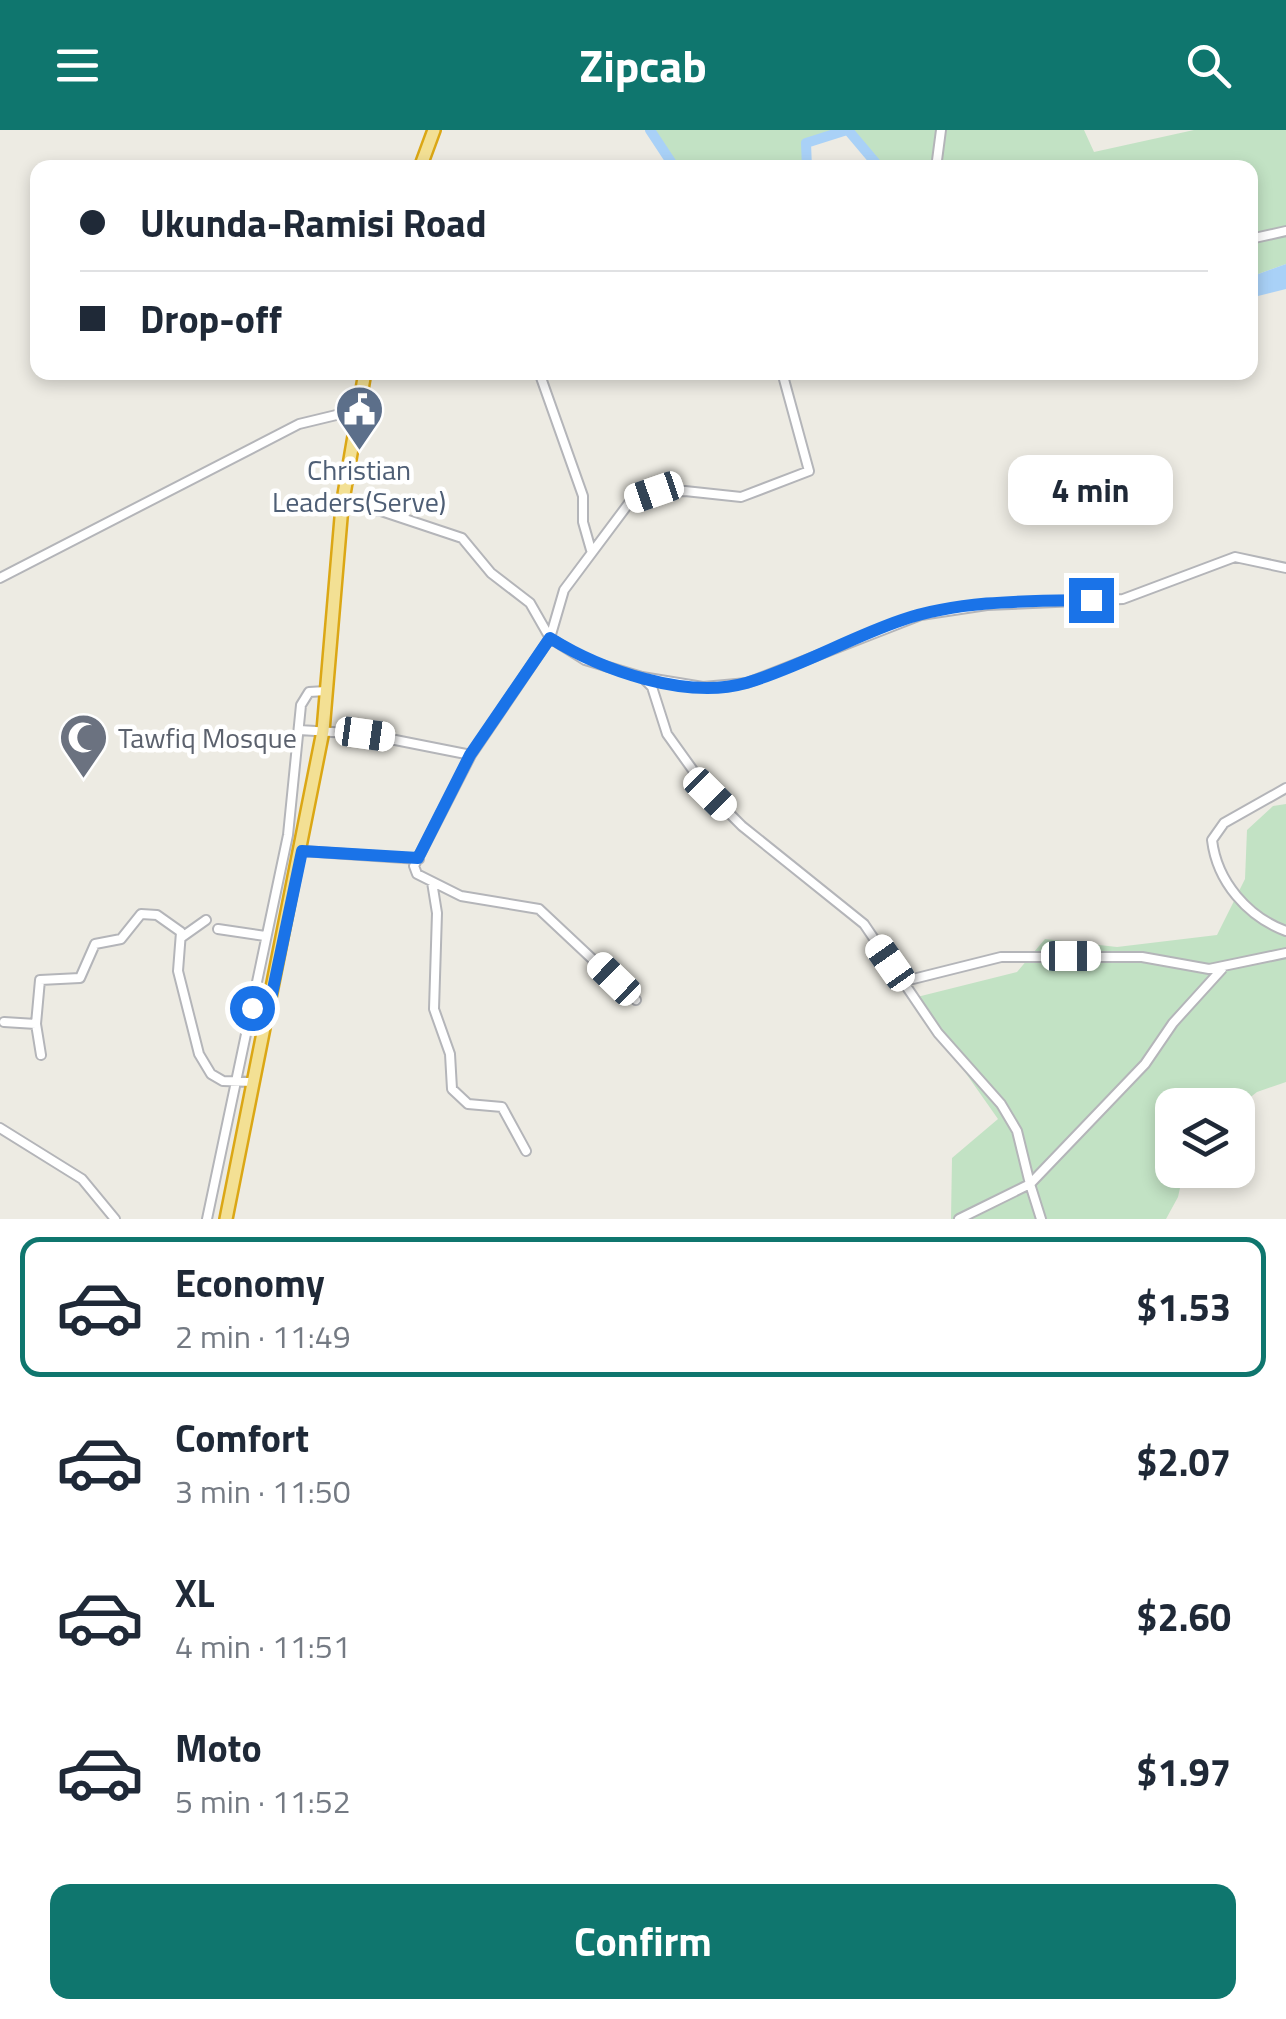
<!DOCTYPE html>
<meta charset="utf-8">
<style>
body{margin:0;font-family:"Titillium Web",sans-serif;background:#f6f6f7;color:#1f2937;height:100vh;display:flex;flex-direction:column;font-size:38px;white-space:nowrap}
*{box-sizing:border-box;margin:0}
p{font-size:32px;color:#747a83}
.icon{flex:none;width:55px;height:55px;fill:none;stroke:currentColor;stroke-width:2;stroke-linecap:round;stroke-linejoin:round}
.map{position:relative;height:1089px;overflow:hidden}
.sheet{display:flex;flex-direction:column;background:#fff;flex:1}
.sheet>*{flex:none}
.banner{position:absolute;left:30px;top:30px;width:1228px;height:220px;border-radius:20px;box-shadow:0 5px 15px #0003;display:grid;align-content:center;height:220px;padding:0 50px;background:#fff}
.tools{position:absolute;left:1155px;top:958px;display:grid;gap:20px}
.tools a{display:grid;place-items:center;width:100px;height:100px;border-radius:20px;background:#fff;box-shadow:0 5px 15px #0003;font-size:50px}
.end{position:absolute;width:45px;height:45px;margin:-22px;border:12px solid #1a73e8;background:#fff;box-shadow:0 0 0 5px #fff}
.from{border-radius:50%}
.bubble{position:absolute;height:70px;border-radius:20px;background:#fff;box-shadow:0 5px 15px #0003;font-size:32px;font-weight:700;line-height:70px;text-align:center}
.car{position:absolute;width:30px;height:60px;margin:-30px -15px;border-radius:12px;box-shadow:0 0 8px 2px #0007;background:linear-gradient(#fff 24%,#345 0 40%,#fff 0 76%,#345 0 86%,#fff 0)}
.banner b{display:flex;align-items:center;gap:35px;height:95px;font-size:38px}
.banner b+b{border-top:2px solid #e0e1e3}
.banner i{width:25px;height:25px;background:#1f2937}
ul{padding:18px 0 0;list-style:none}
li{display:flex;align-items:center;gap:30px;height:140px;margin:0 20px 15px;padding:0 30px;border:5px solid transparent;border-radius:20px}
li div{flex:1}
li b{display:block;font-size:38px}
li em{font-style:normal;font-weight:700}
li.selected{border-color:#0f766e}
li>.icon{width:90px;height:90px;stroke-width:1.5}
.primary-button{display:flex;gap:20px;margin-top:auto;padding:20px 50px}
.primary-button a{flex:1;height:115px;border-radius:20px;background:#0f766e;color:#fff;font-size:40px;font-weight:700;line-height:115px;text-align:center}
header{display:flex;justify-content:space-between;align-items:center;height:130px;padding:0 50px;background:#0f766e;color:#fff;font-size:45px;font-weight:700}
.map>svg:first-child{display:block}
.green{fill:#c2e2c4}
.water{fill:#a9d1f7}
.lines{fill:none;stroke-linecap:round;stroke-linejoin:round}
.river{stroke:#a9d1f7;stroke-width:10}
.minor-casing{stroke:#b4b5b9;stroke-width:12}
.highway-casing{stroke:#dba715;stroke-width:16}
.minor{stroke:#fff;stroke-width:8}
.highway{stroke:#f3e094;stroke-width:11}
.route{stroke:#1a73e8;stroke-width:12}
.labels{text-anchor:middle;stroke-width:9;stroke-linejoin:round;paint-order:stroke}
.service-label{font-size:28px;fill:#4e5e75;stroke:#fff}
.worship-label{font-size:28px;fill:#5b616d;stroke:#fff;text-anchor:start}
</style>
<header><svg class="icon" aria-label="menu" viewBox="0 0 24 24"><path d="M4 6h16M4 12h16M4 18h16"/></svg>Zipcab<svg class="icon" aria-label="search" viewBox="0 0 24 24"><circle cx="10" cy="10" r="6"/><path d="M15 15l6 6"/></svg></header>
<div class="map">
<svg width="1286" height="1089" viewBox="0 0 1286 1089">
<rect width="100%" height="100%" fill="#edebe3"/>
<path class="green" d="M 650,0 L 847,0 L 806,13 L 807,38 L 675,37 Z
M 848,0 L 1084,0 L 1094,22 L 1194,0 L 1286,0 L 1286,134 L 1250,147 L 1250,38 L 880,37 Z
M 1286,674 L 1286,952 L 1257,962 L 1238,977 L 1172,975 L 1172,1040 L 1184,1040 L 1178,1067 L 1166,1089 L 951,1089 L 952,1028 L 998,989 L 913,868 L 1017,842 L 1045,809 L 1117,817 L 1217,805 L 1245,749 L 1247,700 L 1273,676 Z"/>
<path class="water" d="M 1286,134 L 1286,159 L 1250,168 L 1250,147 Z"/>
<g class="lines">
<path class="river" d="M 650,0 L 675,38
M 848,0 L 880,38
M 807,38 L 806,13 L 847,0"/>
<defs>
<path id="minor" d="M 936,38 L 941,0
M 1250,109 L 1286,101
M 539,242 L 583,366 L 583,392 L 591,420
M 342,376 L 381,381 L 462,408 L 491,443 L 530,473 L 550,508 L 585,530 L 642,547 L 703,557 L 747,553 L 921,485 L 987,475 L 1123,469 L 1235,427 L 1286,438
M 0,448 L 299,294 L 357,280
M 642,547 L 652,557 L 667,604 L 710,664 L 742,696 L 864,794 L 938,903 L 1001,974 L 1017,1001 L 1030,1054 L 959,1089
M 299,600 L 365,604 L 471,625
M 1286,658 L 1224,693 L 1212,710 C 1217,752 1248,787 1286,801
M 302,721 L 419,729
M 432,752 L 437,783 L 434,879 L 450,924 L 452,959 L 468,974 L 502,977 L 526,1021
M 218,799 L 265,806
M 182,807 L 206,790
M 905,851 L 1001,827 L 1142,827 L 1209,839 L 1286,823
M 636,870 L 539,779 L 461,766 L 417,744 L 414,736 L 471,625 L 550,508 L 564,460 L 632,369 L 655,362 L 685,361 L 741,367 L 809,341 L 782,242
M 4,892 L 36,894 L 40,850 L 80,848 L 95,814 L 121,809 L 141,784 L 157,785 L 181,802 L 178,841 L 199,924 L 211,944 L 223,951 L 254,952
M 36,894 L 41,925
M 0,998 L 82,1049 L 115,1089
M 207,1089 L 288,705 L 301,575 L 309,562 L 326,561
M 1041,1089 L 1030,1054 L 1145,934 L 1173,893 L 1222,839"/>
<path id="highway" d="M 420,38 L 434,0
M 226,1089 L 323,601 L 342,376 L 365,242"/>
</defs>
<use href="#minor" class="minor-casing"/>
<use href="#highway" class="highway-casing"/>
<use href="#minor" class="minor"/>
<use href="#highway" class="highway"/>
</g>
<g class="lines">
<path class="route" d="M 252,878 L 268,883 L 302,721 L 418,728 L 470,625 L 550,508 C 601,540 686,570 746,553 C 800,537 849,508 902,490 C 960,470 1030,471 1091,470"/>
</g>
<defs>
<symbol id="civic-pin" viewBox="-11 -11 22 30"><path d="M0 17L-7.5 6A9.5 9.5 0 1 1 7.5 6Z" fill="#5c6f8a" stroke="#fff"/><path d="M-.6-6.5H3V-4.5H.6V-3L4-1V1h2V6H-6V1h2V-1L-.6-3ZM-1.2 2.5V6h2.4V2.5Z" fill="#fff"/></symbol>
<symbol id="mosque-pin" viewBox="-11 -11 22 30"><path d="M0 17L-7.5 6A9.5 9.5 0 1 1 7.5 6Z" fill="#6b7280" stroke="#fff"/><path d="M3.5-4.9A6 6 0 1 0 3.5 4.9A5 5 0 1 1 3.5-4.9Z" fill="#fff"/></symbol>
</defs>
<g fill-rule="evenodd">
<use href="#civic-pin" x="332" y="252" width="55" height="75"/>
<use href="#mosque-pin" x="56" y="580" width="55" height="75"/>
</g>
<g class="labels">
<g class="service-label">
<text x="359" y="350">Christian<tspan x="359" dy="32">Leaders(Serve)</tspan></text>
</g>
<g class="worship-label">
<text x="118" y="618">Tawfiq Mosque</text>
</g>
</g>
</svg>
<div class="tools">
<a><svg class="icon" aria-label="layers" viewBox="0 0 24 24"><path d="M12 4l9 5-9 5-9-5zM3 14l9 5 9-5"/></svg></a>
</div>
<i class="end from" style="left:252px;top:878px"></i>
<i class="end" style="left:1091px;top:470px"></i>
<div class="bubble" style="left:1008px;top:325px;width:165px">4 min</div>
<i class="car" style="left:654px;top:362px;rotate:251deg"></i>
<i class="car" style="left:365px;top:604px;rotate:98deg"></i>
<i class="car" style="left:710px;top:664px;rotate:135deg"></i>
<i class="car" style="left:1071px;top:826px;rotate:90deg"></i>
<i class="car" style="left:890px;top:833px;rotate:325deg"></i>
<i class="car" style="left:614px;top:849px;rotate:314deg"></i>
<div class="banner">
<b><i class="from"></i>Ukunda-Ramisi Road</b>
<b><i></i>Drop-off</b>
</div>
</div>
<section class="sheet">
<ul>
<li class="selected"><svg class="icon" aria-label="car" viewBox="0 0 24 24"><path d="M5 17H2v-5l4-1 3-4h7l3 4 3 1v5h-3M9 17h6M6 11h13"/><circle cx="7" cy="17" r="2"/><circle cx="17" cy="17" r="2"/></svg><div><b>Economy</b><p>2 min · 11:49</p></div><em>$1.53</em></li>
<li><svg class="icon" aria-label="car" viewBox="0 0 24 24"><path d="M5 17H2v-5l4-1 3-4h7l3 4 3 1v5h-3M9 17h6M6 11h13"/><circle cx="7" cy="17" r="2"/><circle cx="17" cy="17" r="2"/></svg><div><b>Comfort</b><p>3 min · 11:50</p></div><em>$2.07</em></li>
<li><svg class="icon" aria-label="car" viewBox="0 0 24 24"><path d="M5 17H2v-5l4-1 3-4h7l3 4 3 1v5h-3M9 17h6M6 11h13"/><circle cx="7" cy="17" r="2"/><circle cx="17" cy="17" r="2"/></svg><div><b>XL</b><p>4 min · 11:51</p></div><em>$2.60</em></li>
<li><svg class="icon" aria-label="car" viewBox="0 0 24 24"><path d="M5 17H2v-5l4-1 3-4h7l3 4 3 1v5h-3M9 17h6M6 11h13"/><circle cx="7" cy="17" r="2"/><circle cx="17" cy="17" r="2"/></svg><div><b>Moto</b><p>5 min · 11:52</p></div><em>$1.97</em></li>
</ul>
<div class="primary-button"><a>Confirm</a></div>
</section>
